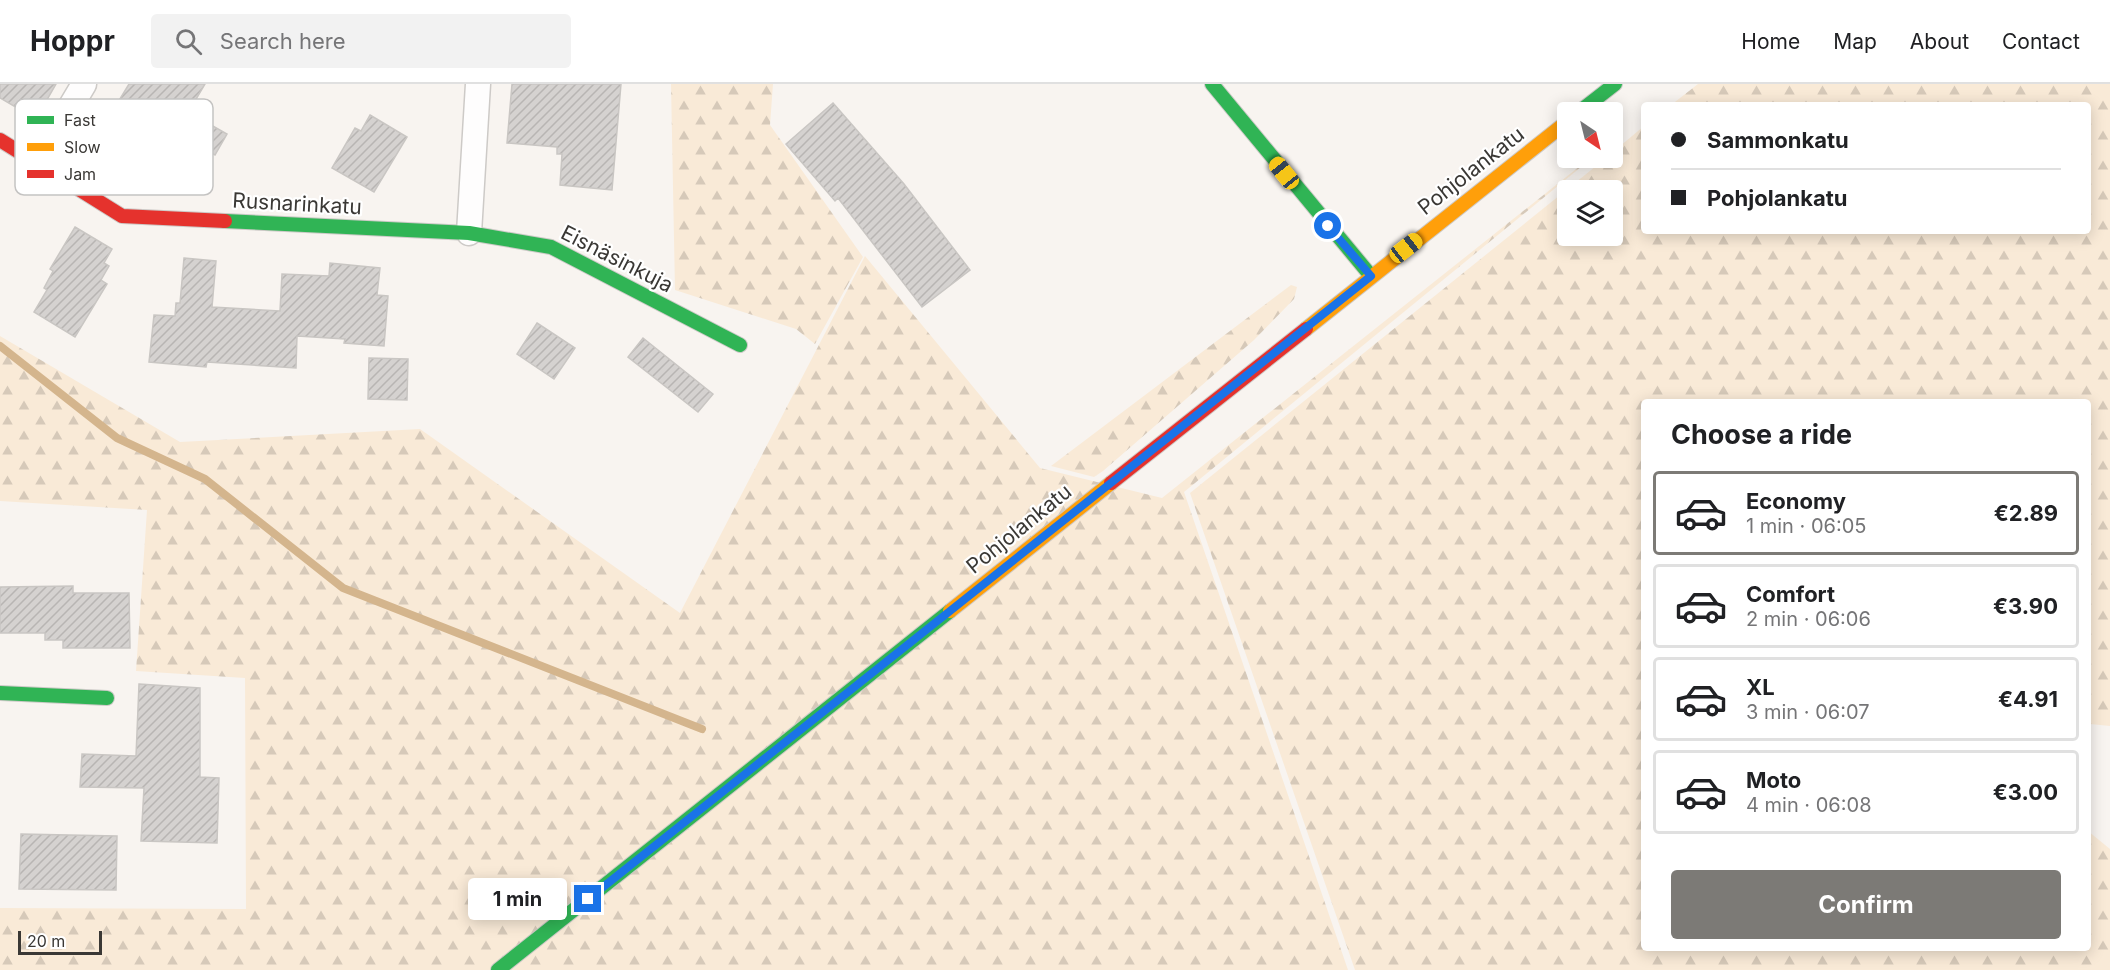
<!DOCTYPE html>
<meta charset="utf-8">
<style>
body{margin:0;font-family:Inter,sans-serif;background:#f2f2f2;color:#202124;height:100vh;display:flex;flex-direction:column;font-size:22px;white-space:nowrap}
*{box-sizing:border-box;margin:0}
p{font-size:20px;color:#757577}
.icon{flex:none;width:33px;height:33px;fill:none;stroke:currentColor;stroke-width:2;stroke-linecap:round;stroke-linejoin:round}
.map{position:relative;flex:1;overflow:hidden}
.details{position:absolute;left:1641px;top:315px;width:450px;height:552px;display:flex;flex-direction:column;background:#fff;border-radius:6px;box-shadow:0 3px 15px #0003}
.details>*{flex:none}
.hud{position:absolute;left:1641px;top:18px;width:450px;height:132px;border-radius:6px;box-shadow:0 3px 15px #0003;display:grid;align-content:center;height:132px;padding:0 30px;background:#fff}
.needle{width:39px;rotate:145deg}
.fabs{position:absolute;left:1557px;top:18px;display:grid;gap:12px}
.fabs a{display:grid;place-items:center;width:66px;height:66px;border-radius:6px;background:#fff;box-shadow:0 3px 15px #0003;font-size:30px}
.scale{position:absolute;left:18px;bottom:15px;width:84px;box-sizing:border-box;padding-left:6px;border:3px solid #3a3835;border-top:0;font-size:16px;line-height:21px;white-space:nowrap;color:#3a3835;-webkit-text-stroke:4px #fff;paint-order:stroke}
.end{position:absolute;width:27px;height:27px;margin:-14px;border:8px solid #1a73e8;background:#fff;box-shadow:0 0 0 3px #fff}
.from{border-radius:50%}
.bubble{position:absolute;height:42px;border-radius:6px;background:#fff;box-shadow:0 3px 15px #0003;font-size:20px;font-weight:700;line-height:42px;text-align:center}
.car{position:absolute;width:18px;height:36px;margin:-18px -9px;border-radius:8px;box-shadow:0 0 4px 2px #0007;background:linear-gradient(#f5c518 24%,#345 0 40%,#f5c518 0 76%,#345 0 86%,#f5c518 0)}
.hud b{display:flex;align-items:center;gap:21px;height:57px;font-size:22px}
.hud b+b{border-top:2px solid #e0e0e0}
.hud i{width:15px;height:15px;background:#202124}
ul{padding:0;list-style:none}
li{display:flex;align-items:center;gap:18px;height:84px;margin:0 12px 9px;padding:0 18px;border:3px solid #e0e0e0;border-radius:6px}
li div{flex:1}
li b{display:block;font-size:22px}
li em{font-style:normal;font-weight:700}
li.on{border-color:#7c7a76}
li>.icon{width:54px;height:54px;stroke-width:1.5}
h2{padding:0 30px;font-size:27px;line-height:72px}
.cta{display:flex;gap:12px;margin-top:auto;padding:12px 30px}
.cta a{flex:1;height:69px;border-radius:6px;background:#7c7a76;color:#fff;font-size:24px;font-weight:700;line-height:69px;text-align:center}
header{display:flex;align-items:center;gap:36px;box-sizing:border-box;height:84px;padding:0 30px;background:#fff;border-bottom:2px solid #e0e0e0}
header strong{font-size:28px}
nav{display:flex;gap:33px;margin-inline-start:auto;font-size:21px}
.search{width:420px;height:54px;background:#f2f2f2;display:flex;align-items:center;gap:15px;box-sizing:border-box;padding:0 21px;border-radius:6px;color:#757577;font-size:22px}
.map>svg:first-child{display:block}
.forest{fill:url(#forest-firs);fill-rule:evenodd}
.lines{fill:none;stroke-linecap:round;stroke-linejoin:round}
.stream{stroke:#d4b58d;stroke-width:8}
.building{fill:url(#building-hatch);stroke:#c9c6c3;stroke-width:1.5}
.street-casing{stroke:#cdcac7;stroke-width:27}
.fast-casing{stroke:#cdcac7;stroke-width:16}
.slow-casing{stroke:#cdcac7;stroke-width:16}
.jam-casing{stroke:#cdcac7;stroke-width:16}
.street{stroke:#fefdfd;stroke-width:24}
.fast{stroke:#30b455;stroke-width:14}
.slow{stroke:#ff9f0a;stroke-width:14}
.jam{stroke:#e5322d;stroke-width:14}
.route{stroke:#1a73e8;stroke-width:8}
.labels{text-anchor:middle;stroke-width:4.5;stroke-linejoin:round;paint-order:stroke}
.street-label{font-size:21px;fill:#3a3835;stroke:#fff}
.key{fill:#fff;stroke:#c4c3c2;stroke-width:1.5}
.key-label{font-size:16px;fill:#3a3835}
</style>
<header>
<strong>Hoppr</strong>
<div class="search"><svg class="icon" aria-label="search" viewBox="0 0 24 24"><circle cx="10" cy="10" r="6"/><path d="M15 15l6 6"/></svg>Search here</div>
<nav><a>Home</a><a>Map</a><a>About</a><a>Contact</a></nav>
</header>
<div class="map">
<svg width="2110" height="886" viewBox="0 0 2110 886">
<defs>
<pattern id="forest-firs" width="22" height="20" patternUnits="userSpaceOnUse" patternTransform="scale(1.5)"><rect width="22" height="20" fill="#f9ead7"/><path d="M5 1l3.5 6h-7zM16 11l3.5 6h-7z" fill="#d6c9b9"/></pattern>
<pattern id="building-hatch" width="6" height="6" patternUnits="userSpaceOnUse" patternTransform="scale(1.5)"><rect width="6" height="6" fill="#d5d2d0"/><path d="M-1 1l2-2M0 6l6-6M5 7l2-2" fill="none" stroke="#b8b5b3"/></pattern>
</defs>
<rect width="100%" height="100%" fill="#f8f4f0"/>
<path class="forest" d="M 671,0 L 773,0 L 770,41 L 863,173 L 815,260 L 796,245 L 675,206 Z
M 1698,0 L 2110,0 L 2110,642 L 2090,640 L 2088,662 L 2088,318 L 1644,318 L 1644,864 L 2088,864 L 2088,747 L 2110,765 L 2110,886 L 1355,886 L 1190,409 L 1606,74 L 1612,74 L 1613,68 L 1644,42 L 1644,147 L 2088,147 L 2088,21 L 1671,21 ZM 1612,106 L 1612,152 L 1568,152 L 1568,106 Z
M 1590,74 L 1592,74 L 1184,408 L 1348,886 L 0,886 L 0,824 L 246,825 L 245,594 L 136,587 L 147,426 L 0,417 L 0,252 L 180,358 L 420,345 L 680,529 L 865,172 L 1040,384 L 1162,414 Z
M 1291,201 L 1297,203 L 1294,215 L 1254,256 L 1103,387 L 1094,393 L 1051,382 Z"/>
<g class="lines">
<path class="stream" d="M 0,262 L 117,354 L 205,395 L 343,504 L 702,645"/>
</g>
<path class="building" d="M 0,0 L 56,0 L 36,35 L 0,14 Z
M 129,0 L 205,0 L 186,32 L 192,30 L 227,50 L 215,71 L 161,39 L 131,90 L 96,70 L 108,50 L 101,46 Z
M 512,0 L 621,0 L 612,106 L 560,101 L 562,70 L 557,70 L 557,63 L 507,59 Z
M 833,19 L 904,100 L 970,186 L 922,223 L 838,114 L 835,117 L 786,60 Z
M 370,31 L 407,53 L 374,108 L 332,84 L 355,44 L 361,47 Z
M 75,143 L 112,165 L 104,179 L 109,182 L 101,196 L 107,200 L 75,253 L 34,228 L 47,206 L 44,204 L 53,187 L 50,185 Z
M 184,174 L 216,177 L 212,223 L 280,227 L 282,190 L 329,192 L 330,179 L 380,184 L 377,211 L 388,212 L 384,262 L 344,259 L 345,255 L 297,252 L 296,284 L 207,278 L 206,283 L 149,278 L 154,231 L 175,232 L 176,219 L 180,219 Z
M 537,239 L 575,264 L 554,295 L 517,270 Z
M 643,254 L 713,310 L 698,328 L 628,273 Z
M 369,274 L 408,275 L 407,316 L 368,315 Z
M 73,502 L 73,509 L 129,509 L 130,564 L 63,564 L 63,556 L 45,556 L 45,549 L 0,549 L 0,503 Z
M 139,600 L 200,604 L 200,693 L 219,694 L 217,759 L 141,757 L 144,704 L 80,703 L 82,670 L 136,672 Z
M 21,750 L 117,752 L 116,806 L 19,805 Z"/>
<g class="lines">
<defs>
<path id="street" d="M 37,79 L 84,0
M 469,149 L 478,0"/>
<path id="fast" d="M 1212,0 L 1371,192
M 1579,28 L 1615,0
M 225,137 L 469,149 L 551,163 L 740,261
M 0,609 L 107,614
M 498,886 L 950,527"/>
<path id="slow" d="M 1306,245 L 1568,37
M 950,527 L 1111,399"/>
<path id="jam" d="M 0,56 L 122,132 L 225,137
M 1111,399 L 1306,245"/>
</defs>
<use href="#street" class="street-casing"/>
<use href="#fast" class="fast-casing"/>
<use href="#slow" class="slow-casing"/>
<use href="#jam" class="jam-casing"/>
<use href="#street" class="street"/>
<use href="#fast" class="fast"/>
<use href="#slow" class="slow"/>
<use href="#jam" class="jam"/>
</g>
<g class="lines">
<path class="route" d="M 588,815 L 1371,192 L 1328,142"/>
</g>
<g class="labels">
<g class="street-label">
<text transform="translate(1471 87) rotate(-38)" y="7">Pohjolankatu</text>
<text transform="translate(297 120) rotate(3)" y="7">Rusnarinkatu</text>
<text transform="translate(617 175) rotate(27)" y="7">Eisnäsinkuja</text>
<text transform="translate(1019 445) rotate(-39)" y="7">Pohjolankatu</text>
</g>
</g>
<rect x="15" y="15" width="198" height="96" rx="9" class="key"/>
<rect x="27" y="32" width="27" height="8" fill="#30b455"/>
<rect x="27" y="59" width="27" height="8" fill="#ff9f0a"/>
<rect x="27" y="86" width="27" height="8" fill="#e5322d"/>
<g class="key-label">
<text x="64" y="42">Fast</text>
<text x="64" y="69">Slow</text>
<text x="64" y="96">Jam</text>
</g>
</svg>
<div class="fabs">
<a><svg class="needle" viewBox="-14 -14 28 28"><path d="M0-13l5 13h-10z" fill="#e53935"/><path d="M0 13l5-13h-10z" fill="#757577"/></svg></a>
<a><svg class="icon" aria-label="layers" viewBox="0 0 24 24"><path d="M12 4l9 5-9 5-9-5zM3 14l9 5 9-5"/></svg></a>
</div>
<div class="scale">20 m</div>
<i class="end from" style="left:1328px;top:142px"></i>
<i class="end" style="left:588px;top:815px"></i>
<div class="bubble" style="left:468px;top:794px;width:99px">1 min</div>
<i class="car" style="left:1284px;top:89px;rotate:321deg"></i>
<i class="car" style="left:1406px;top:164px;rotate:52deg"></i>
<div class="hud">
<b><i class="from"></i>Sammonkatu</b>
<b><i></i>Pohjolankatu</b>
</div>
<section class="details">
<h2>Choose a ride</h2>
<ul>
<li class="on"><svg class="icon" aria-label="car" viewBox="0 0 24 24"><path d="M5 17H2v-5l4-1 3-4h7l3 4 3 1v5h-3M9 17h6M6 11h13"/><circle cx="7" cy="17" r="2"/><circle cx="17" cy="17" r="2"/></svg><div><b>Economy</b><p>1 min · 06:05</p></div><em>€2.89</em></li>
<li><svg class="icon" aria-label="car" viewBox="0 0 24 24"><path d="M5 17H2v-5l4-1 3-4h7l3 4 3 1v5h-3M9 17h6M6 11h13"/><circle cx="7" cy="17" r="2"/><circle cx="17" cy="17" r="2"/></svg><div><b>Comfort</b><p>2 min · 06:06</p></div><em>€3.90</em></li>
<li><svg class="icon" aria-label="car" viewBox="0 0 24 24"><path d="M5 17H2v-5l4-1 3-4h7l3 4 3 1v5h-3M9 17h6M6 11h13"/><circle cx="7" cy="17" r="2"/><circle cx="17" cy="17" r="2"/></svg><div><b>XL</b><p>3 min · 06:07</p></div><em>€4.91</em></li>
<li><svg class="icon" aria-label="car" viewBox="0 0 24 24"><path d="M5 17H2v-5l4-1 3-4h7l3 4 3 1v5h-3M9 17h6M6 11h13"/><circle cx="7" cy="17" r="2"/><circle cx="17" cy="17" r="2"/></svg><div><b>Moto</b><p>4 min · 06:08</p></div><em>€3.00</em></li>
</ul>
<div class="cta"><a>Confirm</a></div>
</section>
</div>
